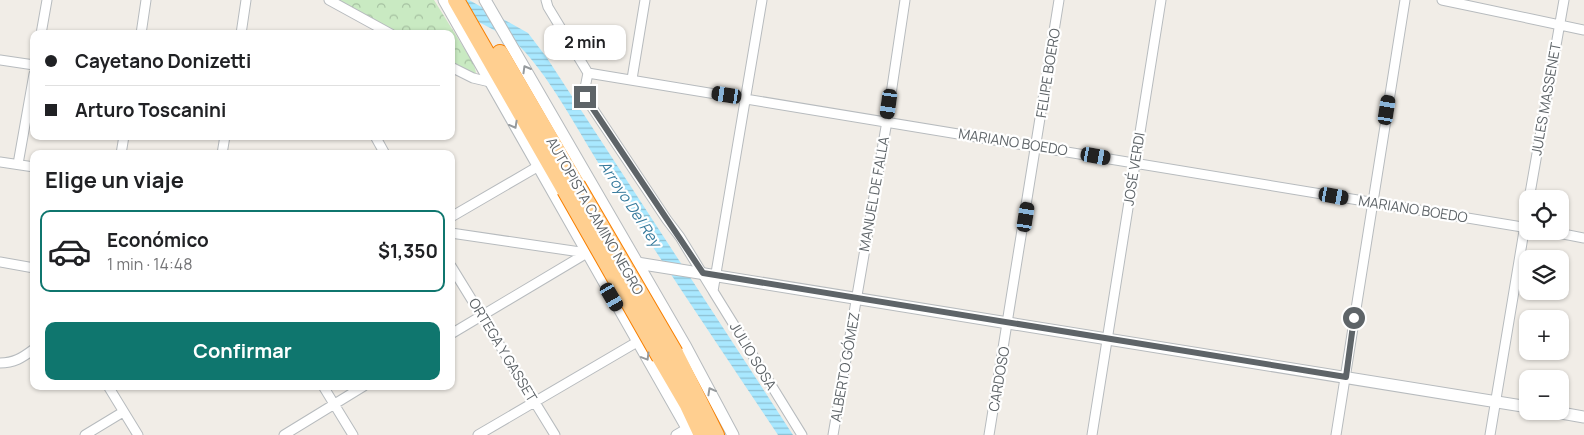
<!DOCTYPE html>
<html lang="es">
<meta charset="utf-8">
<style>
body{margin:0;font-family:Manrope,sans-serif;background:#f6f6f6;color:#202124;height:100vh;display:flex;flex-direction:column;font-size:19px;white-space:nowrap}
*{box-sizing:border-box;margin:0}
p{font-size:16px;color:#757577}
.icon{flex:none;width:28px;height:28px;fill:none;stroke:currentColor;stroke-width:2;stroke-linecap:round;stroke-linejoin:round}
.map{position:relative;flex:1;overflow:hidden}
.sheet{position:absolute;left:30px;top:150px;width:425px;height:240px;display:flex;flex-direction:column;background:#fff;border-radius:10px;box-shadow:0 1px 4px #0004}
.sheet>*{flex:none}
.guide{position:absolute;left:30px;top:30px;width:425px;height:110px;border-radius:10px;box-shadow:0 1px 4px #0004;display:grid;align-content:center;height:110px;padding:0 15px;background:#fff}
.buttons{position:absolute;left:1519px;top:190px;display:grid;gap:10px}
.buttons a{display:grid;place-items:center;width:50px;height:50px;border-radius:10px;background:#fff;box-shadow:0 1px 4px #0004;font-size:25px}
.end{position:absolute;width:22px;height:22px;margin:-11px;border:6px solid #5e6468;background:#fff;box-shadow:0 0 0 2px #fff}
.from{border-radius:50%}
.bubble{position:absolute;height:35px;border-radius:10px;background:#fff;box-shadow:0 1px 4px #0004;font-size:16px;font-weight:700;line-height:35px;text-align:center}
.car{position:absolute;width:15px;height:30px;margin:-15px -8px;border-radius:6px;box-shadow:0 0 4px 1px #0007;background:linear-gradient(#222 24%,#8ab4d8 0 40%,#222 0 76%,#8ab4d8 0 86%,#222 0)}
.guide b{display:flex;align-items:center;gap:18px;height:48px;font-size:19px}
.guide b+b{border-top:1px solid #e0e0e0}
.guide i{width:12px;height:12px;background:#202124}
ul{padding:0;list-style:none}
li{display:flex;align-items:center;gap:15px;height:82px;margin:0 10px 8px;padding:0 5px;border:2px solid transparent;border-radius:10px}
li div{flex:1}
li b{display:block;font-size:19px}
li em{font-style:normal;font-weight:700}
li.current{border-color:#0f766e}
li>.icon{width:45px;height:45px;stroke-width:1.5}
h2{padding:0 15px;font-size:22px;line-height:60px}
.action{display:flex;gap:10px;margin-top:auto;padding:10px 15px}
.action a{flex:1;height:58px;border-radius:10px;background:#0f766e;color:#fff;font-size:20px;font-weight:700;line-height:58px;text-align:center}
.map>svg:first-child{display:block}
.park{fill:url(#park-crowns)}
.water{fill:url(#water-rules)}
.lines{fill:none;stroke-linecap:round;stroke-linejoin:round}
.minor-casing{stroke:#b7bbbe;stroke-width:11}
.tertiary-casing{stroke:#b7bbbe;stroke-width:13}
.motorway-casing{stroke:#f87f00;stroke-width:18}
.minor{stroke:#fff;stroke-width:9}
.tertiary{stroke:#fff;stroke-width:11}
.motorway{stroke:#ffcf90;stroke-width:16}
.motorway-bridge-casing{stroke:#f87f00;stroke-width:18;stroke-linecap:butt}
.motorway-bridge{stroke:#ffcf90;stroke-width:16}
.oneway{stroke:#969a9d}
.route{stroke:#5e6468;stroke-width:6}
.labels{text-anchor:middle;stroke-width:4.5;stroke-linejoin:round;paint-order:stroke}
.street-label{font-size:14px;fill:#5e6468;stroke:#fff}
.water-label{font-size:15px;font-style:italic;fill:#367a9c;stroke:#fff}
</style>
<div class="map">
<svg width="1584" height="435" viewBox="0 0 1584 435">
<defs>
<pattern id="park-crowns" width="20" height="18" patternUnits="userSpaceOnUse" patternTransform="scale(1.25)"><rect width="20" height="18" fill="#c9eac2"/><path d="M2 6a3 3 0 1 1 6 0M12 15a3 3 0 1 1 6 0" fill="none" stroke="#a6c1a1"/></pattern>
<pattern id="water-rules" width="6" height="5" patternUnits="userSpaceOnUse" patternTransform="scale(1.25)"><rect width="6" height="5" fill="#a9e8ff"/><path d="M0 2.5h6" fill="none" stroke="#8dc0d2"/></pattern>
</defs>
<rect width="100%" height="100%" fill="#f1ede7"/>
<path class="park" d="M 337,0 L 434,0 L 474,64 L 476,73 L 470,73 L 451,63 L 451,34 L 398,34 Z"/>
<path class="water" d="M 437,0 L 469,0 L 528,33 L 547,58 L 793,435 L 778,435 C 720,348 662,262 606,175 C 579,134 548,71 513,40 Z"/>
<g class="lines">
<defs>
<path id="minor" d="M 329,0 L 391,34
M 546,0 L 548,7 L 588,73
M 762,0 L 713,291 L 802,435
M 1442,0 L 1584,30
M 41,34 L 47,0
M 141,34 L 146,0
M 241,34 L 246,0
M 0,60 L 34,65
M 451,67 L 473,78 L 490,82
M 588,73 L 1528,228
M 588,73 L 584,93 L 585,97 L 667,220 L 680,237 L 713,291
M 632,79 L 645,0
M 375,136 L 385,154
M 121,154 L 124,136
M 222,154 L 225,136
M 0,162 L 34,167
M 18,164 L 34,74
M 1529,199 L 1564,0
M 451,217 L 537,167
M 1548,231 L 1584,238
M 451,233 L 587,253
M 0,262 L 34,268
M 451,266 L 555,435
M 451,334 L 587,253
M 0,363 C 14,363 22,358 34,349
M 108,386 L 138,435
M 323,386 L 353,435
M 85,435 L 123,412
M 284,435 L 364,386
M 478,435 L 637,342
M 676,435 L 688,428
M 833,435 L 887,121 L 905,0
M 989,435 L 1059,0
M 1092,435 L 1161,0
M 1336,435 L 1405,0
M 1490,435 L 1528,207"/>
<path id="tertiary" d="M 444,0 L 691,435
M 485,0 L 686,347 L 733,435
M 587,253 L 637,263 L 1528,407
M 1550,411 L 1584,417"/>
<path id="motorway" d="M 456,0 L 565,190
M 500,53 L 577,185
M 675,353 L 716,435
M 660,357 L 688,405 L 702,435"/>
</defs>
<use href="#minor" class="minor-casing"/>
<use href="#tertiary" class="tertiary-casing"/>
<use href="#motorway" class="motorway-casing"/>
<use href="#minor" class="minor"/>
<use href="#tertiary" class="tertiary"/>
<use href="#motorway" class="motorway"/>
<defs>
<path id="motorway-bridge" d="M 577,185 L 675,353
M 565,190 L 660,357"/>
</defs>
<use href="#motorway-bridge" class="motorway-bridge-casing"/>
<use href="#motorway-bridge" class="motorway-bridge"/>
</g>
<defs><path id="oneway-chevron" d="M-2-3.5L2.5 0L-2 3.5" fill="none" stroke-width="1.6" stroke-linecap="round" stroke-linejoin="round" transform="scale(1.25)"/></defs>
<g class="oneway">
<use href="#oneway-chevron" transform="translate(526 69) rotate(-120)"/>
<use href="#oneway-chevron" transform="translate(514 125) rotate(61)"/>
<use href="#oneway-chevron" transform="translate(646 357) rotate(59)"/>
<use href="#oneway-chevron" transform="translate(711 391) rotate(-119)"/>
</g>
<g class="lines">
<path class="route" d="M 585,97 L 703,273 L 1346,377 L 1354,318"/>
</g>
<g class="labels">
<g class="street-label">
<text transform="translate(1048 73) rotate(-81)" y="5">FELIPE BOERO</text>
<text transform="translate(1546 99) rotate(-80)" y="5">JULES MASSENET</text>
<text transform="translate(1013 142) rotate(9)" y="5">MARIANO BOEDO</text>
<text transform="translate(1134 169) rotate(-81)" y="5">JOSÉ VERDI</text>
<text transform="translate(874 194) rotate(-80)" y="5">MANUEL DE FALLA</text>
<text transform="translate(1413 209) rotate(9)" y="5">MARIANO BOEDO</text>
<text transform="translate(595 216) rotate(60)" y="5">AUTOPISTA CAMINO NEGRO</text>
<text transform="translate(503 350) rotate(59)" y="5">ORTEGA Y GASSET</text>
<text transform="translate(753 356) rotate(59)" y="5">JULIO SOSA</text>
<text transform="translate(845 367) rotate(-80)" y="5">ALBERTO GÓMEZ</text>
<text transform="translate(999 379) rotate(-80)" y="5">CARDOSO</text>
</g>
<g class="water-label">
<text transform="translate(630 204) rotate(57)" y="5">Arroyo Del Rey</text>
</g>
</g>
</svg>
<div class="buttons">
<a><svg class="icon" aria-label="locate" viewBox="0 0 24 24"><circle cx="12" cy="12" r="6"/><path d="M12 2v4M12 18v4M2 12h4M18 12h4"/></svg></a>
<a><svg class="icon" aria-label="layers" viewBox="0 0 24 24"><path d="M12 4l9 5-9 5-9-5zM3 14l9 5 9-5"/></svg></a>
<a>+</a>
<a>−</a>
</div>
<i class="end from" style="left:1354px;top:318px"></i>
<i class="end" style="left:585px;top:97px"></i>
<div class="bubble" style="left:544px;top:25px;width:82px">2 min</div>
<i class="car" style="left:727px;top:95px;rotate:279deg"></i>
<i class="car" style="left:889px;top:104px;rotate:188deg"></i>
<i class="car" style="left:1387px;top:110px;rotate:9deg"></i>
<i class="car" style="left:1096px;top:156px;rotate:100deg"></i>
<i class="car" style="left:1334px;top:196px;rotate:100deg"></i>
<i class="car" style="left:1026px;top:217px;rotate:9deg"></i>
<i class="car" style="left:612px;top:297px;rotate:150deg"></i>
<div class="guide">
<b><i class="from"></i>Cayetano Donizetti</b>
<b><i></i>Arturo Toscanini</b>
</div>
<section class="sheet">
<h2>Elige un viaje</h2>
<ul>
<li class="current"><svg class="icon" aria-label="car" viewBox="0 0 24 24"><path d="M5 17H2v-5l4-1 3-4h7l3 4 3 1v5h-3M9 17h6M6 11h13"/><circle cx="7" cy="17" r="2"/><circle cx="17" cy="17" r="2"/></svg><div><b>Económico</b><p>1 min · 14:48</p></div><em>$1,350</em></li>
</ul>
<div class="action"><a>Confirmar</a></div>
</section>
</div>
